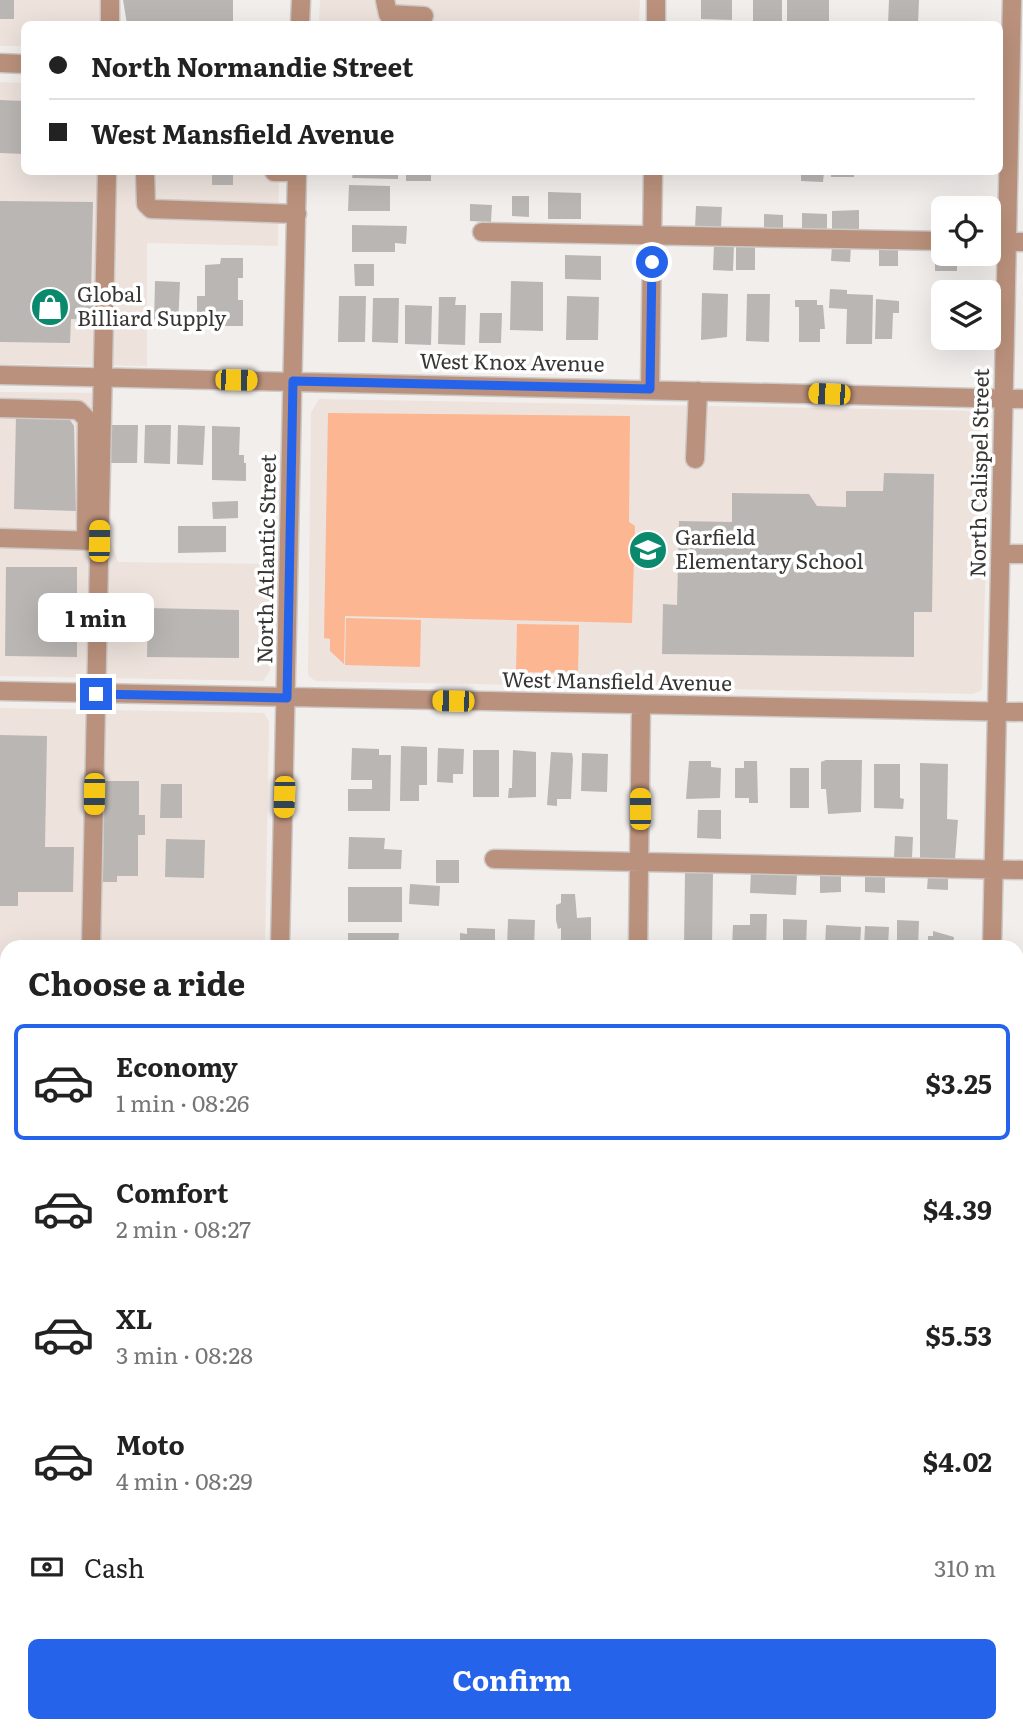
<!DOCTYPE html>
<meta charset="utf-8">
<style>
body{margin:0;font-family:Literata,serif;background:#f2f2f2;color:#222;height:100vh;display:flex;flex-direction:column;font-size:26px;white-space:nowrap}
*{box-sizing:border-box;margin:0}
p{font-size:23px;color:#767676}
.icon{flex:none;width:38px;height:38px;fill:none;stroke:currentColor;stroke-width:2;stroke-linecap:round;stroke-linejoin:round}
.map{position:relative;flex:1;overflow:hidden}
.side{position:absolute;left:0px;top:940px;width:1024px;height:793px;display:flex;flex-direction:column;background:#fff;border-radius:21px 21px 0 0;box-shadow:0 7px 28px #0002}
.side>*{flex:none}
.hud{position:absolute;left:21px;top:21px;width:982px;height:154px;border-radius:10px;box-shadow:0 7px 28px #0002;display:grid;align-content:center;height:154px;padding:0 28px;background:#fff}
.fabs{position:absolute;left:931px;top:196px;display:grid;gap:14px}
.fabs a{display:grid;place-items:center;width:70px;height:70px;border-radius:10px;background:#fff;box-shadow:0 7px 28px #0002;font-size:35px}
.end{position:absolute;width:32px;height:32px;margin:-16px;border:9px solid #2563eb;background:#fff;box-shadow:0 0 0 4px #fff}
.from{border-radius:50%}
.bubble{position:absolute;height:49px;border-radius:10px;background:#fff;box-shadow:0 7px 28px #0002;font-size:23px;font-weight:700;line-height:49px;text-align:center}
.car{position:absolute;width:21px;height:42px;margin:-21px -10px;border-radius:9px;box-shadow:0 0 5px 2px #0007;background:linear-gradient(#f5c518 24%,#345 0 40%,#f5c518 0 76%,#345 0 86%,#f5c518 0)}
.hud b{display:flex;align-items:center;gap:24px;height:66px;font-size:26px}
.hud b+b{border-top:2px solid #e0e0e0}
.hud i{width:18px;height:18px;background:#222}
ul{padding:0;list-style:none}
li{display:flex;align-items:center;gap:21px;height:116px;margin:0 14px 10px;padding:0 14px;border:4px solid transparent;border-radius:10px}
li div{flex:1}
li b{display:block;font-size:26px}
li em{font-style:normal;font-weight:700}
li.current{border-color:#2563eb}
li>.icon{width:63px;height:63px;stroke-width:1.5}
h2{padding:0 28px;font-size:32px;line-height:84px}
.pay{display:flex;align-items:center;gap:18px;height:77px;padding:0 28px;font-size:26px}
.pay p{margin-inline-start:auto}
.cta{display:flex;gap:14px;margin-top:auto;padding:14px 28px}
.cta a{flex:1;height:80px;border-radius:10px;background:#2563eb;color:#fff;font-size:28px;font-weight:700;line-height:80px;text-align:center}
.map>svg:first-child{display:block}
.built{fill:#ede2dc}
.green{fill:#fcb691}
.building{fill:#bab6b4}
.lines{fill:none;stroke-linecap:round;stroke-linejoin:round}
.minor-casing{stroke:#cdc9c7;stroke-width:21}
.minor{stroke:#ba917c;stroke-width:18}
.route{stroke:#2563eb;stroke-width:9}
.labels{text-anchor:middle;stroke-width:7;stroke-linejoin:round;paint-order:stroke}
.poi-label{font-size:21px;fill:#373635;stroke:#fff;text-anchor:start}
.street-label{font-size:21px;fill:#373635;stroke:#fff}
</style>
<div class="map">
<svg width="1023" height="1732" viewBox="0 0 1023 1732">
<rect width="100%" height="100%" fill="#f2eeec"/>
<path class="built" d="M 0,0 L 117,0 L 117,24 L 24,24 L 24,46 L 0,46 Z
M 320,0 L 640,0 L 639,24 L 319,24 Z
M 0,82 L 24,83 L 24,172 L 279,172 L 278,246 L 147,243 L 147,366 L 0,364 Z
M 0,392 L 112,393 L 109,537 L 118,562 L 273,564 L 270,670 L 263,681 L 0,676 Z
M 319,399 L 979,411 L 990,424 L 982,690 L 973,694 L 315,681 L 308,675 L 311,413 Z
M 0,708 L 264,713 L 269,722 L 265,947 L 7,947 L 7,988 L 0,988 Z
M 0,1021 L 7,1021 L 7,1264 L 0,1263 Z
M 0,1292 L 7,1292 L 7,1667 L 0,1667 Z
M 0,1694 L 7,1694 L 7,1726 L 87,1726 L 86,1732 L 0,1732 Z"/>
<path class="green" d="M 328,413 L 630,416 L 629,522 L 635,526 L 632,623 L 345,616 L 344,664 L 330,651 L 330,639 L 324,638 Z
M 346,618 L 421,620 L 420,667 L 345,665 Z
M 517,624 L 579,625 L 578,673 L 516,672 Z"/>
<path class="building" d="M 0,0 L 14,0 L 14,19 L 0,19 Z
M 123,0 L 233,0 L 233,24 L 127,24 Z
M 701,0 L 732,0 L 732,20 L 701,19 Z
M 753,0 L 782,0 L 782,24 L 753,24 Z
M 787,0 L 829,0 L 829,24 L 787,24 Z
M 889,0 L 919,0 L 918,24 L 888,24 Z
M 0,100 L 24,101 L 24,154 L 0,153 Z
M 212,172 L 233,172 L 233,185 L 212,185 Z
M 353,172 L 398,172 L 398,179 L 352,178 Z
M 406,172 L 431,172 L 431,181 L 406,181 Z
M 801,172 L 824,172 L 823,182 L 801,181 Z
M 831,172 L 854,172 L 854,177 L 831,177 Z
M 349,185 L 390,186 L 390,211 L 348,211 Z
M 548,192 L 581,193 L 581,219 L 548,219 Z
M 512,196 L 529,196 L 529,217 L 512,216 Z
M 0,201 L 93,202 L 91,295 L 99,295 L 99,320 L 71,319 L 70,343 L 0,342 Z
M 470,204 L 492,205 L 491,222 L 470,221 Z
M 696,206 L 722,207 L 721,229 L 695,228 Z
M 939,208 L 943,208 L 943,229 L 940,229 Z
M 859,210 L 859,231 L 832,231 L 832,211 Z
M 802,213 L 827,214 L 827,230 L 802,230 Z
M 764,214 L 783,215 L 783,230 L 764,229 Z
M 352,225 L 407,226 L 406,244 L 395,243 L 395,252 L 352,252 Z
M 736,243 L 755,243 L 755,270 L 736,270 Z
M 714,244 L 734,245 L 733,271 L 713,270 Z
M 832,245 L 851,246 L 850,262 L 831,261 Z
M 879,248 L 898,248 L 898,266 L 879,266 Z
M 935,250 L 957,254 L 957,271 L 935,271 Z
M 565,255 L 601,256 L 601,280 L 565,279 Z
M 221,258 L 243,258 L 243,278 L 238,278 L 238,300 L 243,300 L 243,326 L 197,326 L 197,296 L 205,296 L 205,265 L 220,264 Z
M 354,264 L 374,264 L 374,286 L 355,286 Z
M 155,281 L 180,282 L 178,325 L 154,324 Z
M 511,281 L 543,282 L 543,331 L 510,330 Z
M 945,283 L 967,283 L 966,292 L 945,292 Z
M 830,289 L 847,290 L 847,294 L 873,295 L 872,344 L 846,344 L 847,309 L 829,308 Z
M 702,293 L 728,294 L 727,337 L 701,340 Z
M 747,294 L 770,294 L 769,342 L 746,341 Z
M 339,296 L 366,296 L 365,342 L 338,342 Z
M 567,296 L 599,297 L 598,340 L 566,340 Z
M 439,297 L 456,297 L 455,305 L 466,305 L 465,345 L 438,344 Z
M 373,298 L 399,298 L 398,343 L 372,342 Z
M 876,299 L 899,301 L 899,313 L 893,313 L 892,339 L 875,339 Z
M 795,300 L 817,300 L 817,305 L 823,305 L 825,329 L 820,329 L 820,342 L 799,342 L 799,307 L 795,307 Z
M 405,305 L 432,306 L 431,345 L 405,344 Z
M 480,313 L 502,313 L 501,343 L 479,343 Z
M 943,338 L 965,338 L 964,345 L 943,343 Z
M 16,415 L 68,417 L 74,426 L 76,511 L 14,509 Z
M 111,425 L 138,425 L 137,463 L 111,463 Z
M 145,425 L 171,425 L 170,464 L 144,463 Z
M 178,425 L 205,426 L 203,465 L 177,464 Z
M 212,426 L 240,427 L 239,455 L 244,455 L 244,463 L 246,463 L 246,481 L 212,480 Z
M 884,473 L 934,474 L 932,612 L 914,612 L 914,657 L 662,654 L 663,604 L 677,605 L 679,521 L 732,522 L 732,493 L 809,494 L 817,506 L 846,507 L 846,491 L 883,491 Z
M 238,501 L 238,518 L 213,519 L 212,502 Z
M 178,526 L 226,526 L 226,552 L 178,553 Z
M 6,567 L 77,567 L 77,657 L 5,656 Z
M 148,608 L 239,610 L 239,658 L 147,657 Z
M 0,735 L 47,736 L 45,847 L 74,847 L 73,892 L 18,892 L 18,906 L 0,906 Z
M 401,746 L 427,747 L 427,785 L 419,785 L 419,801 L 400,801 Z
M 352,748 L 379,749 L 379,755 L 391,755 L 390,811 L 348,811 L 348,789 L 372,789 L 372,780 L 351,780 Z
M 438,748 L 464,749 L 463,774 L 453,774 L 453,783 L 437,782 Z
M 473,750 L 499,750 L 499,797 L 473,797 Z
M 513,750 L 536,752 L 536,797 L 508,798 L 509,788 L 512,788 Z
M 551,752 L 572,753 L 573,759 L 571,799 L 557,799 L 557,806 L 547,805 Z
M 582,753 L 608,754 L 607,792 L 581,791 Z
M 826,760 L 862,760 L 861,812 L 828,814 L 826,789 L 821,789 L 821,762 Z
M 689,761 L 711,761 L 711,767 L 721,768 L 720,798 L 686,799 Z
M 744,761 L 757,761 L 758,803 L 749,803 L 749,798 L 735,798 L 735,768 L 744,768 Z
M 920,763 L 948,764 L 947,819 L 958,820 L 955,859 L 920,859 Z
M 874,764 L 900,764 L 900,798 L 904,799 L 903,809 L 874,808 Z
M 790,768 L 809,768 L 809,808 L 790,808 Z
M 104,781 L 139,781 L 139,815 L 145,815 L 145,835 L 138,835 L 138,876 L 117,876 L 117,882 L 103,882 Z
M 161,784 L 182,784 L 182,818 L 160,818 Z
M 698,810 L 721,810 L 721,839 L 697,838 Z
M 895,836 L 913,837 L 912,858 L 894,857 Z
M 349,837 L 385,838 L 384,849 L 402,850 L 401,869 L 348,869 Z
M 166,839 L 205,840 L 204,878 L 165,877 Z
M 436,860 L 459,860 L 459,883 L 436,883 Z
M 751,871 L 797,875 L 796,895 L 750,893 Z
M 685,872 L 713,872 L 712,947 L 684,946 Z
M 820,873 L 841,873 L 841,892 L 820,893 Z
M 865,875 L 885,875 L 885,893 L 865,892 Z
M 928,876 L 948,877 L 948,890 L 927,889 Z
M 410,884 L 440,886 L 439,906 L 409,904 Z
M 348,887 L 402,887 L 402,922 L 348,922 Z
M 561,894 L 575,894 L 577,918 L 591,917 L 591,947 L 561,947 L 561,928 L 558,929 L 556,920 L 556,905 L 561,903 Z
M 750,914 L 767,914 L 766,947 L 732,947 L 733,925 L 750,925 Z
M 508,919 L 535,920 L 534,947 L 507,947 Z
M 783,919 L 807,920 L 806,947 L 783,947 Z
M 897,920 L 919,921 L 918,947 L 897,947 Z
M 826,925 L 861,927 L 860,947 L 825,947 Z
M 865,926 L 889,927 L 888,947 L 864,947 Z
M 467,928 L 495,929 L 495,947 L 460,947 L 460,933 L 467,934 Z
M 933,931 L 954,937 L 953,947 L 928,947 L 928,936 L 933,936 Z
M 348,933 L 399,933 L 398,947 L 348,947 Z
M 0,1487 L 7,1488 L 7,1549 L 0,1549 Z
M 180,1729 L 196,1729 L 196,1732 L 180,1732 Z"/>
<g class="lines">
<defs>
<path id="minor" d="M 385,0 L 388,14 L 424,16
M 110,24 L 110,0
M 300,24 L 301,0
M 656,24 L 656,0
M 0,63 L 24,64
M 145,172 L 146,204 L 151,209 L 297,214
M 274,172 L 297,172
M 482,232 L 943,241
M 989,242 L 1023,242
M 0,375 L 1023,399
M 650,389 L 653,172
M 0,408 L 78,410 L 87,419 L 86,541
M 695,459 L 698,391
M 0,538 L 98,541
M 1002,554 L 1023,554
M 0,691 L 1023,712
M 494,859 L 1023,870
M 91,947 L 107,172
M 280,947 L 297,172
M 638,947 L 641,705
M 992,947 L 1012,0
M 0,1005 L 7,1005
M 1017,1024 L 1023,1025
M 0,1138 L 7,1138
M 0,1231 L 7,1231
M 0,1279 L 7,1279
M 1017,1296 L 1023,1296
M 0,1681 L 7,1681
M 1017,1699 L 1023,1699
M 78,1732 L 79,1726
M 268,1732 L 268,1726
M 456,1732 L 456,1726
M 621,1732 L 622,1726
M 977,1732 L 977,1726"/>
</defs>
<use href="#minor" class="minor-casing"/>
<use href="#minor" class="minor"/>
</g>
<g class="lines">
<path class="route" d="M 96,694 L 287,698 L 293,381 L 650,389 L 652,262"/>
</g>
<defs>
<symbol id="shop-disc" viewBox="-11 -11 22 22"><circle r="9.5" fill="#0b896d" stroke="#fff"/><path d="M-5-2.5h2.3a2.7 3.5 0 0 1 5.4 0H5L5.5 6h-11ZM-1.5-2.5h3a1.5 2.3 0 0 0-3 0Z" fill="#fff"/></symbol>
<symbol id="school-disc" viewBox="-11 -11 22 22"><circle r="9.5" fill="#0b896d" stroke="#fff"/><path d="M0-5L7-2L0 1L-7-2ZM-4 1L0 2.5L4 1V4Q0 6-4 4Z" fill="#fff"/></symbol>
</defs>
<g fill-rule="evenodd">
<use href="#shop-disc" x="28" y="285" width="44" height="44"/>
<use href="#school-disc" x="626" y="528" width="44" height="44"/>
</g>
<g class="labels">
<g class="poi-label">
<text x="77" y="302">Global<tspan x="77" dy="24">Billiard Supply</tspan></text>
<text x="675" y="545">Garfield<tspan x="675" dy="24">Elementary School</tspan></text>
</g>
<g class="street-label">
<text transform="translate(512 363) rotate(1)" y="7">West Knox Avenue</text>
<text transform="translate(980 473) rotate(-89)" y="7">North Calispel Street</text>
<text transform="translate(267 559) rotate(-89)" y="7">North Atlantic Street</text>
<text transform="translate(617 682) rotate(1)" y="7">West Mansfield Avenue</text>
</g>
</g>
</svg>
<div class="fabs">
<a><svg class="icon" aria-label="locate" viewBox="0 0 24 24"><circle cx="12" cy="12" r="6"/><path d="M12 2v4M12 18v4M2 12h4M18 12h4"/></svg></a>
<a><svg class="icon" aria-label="layers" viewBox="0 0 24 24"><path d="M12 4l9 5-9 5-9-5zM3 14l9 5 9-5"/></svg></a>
</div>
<i class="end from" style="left:652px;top:262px"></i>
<i class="end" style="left:96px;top:694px"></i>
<div class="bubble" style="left:38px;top:593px;width:116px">1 min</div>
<i class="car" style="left:236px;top:380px;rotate:91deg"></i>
<i class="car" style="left:829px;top:394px;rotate:272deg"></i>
<i class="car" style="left:99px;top:541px;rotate:1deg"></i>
<i class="car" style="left:453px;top:701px;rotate:271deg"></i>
<i class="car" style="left:94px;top:794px;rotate:181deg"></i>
<i class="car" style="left:284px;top:797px;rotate:182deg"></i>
<i class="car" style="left:640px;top:809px;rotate:0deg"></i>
<div class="hud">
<b><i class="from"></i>North Normandie Street</b>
<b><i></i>West Mansfield Avenue</b>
</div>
<section class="side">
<h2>Choose a ride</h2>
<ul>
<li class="current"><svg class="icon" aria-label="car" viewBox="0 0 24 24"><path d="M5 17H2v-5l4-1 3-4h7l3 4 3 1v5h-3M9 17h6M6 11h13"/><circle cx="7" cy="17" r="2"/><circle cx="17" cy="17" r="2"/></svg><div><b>Economy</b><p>1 min · 08:26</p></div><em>$3.25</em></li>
<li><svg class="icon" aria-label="car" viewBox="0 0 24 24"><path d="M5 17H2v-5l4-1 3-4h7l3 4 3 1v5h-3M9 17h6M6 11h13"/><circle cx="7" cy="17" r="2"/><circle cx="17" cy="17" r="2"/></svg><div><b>Comfort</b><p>2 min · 08:27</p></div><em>$4.39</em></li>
<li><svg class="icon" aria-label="car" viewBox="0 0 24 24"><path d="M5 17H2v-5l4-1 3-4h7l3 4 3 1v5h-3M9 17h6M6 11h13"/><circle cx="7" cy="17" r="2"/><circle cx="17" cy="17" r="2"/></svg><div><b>XL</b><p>3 min · 08:28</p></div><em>$5.53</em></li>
<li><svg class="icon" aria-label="car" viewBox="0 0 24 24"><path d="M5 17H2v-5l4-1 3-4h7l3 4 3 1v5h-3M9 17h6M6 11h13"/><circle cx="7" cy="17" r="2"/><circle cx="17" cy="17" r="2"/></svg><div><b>Moto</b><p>4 min · 08:29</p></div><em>$4.02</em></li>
</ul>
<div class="pay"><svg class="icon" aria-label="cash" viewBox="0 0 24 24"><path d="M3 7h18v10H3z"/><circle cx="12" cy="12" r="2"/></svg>Cash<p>310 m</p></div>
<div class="cta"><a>Confirm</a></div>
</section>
</div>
